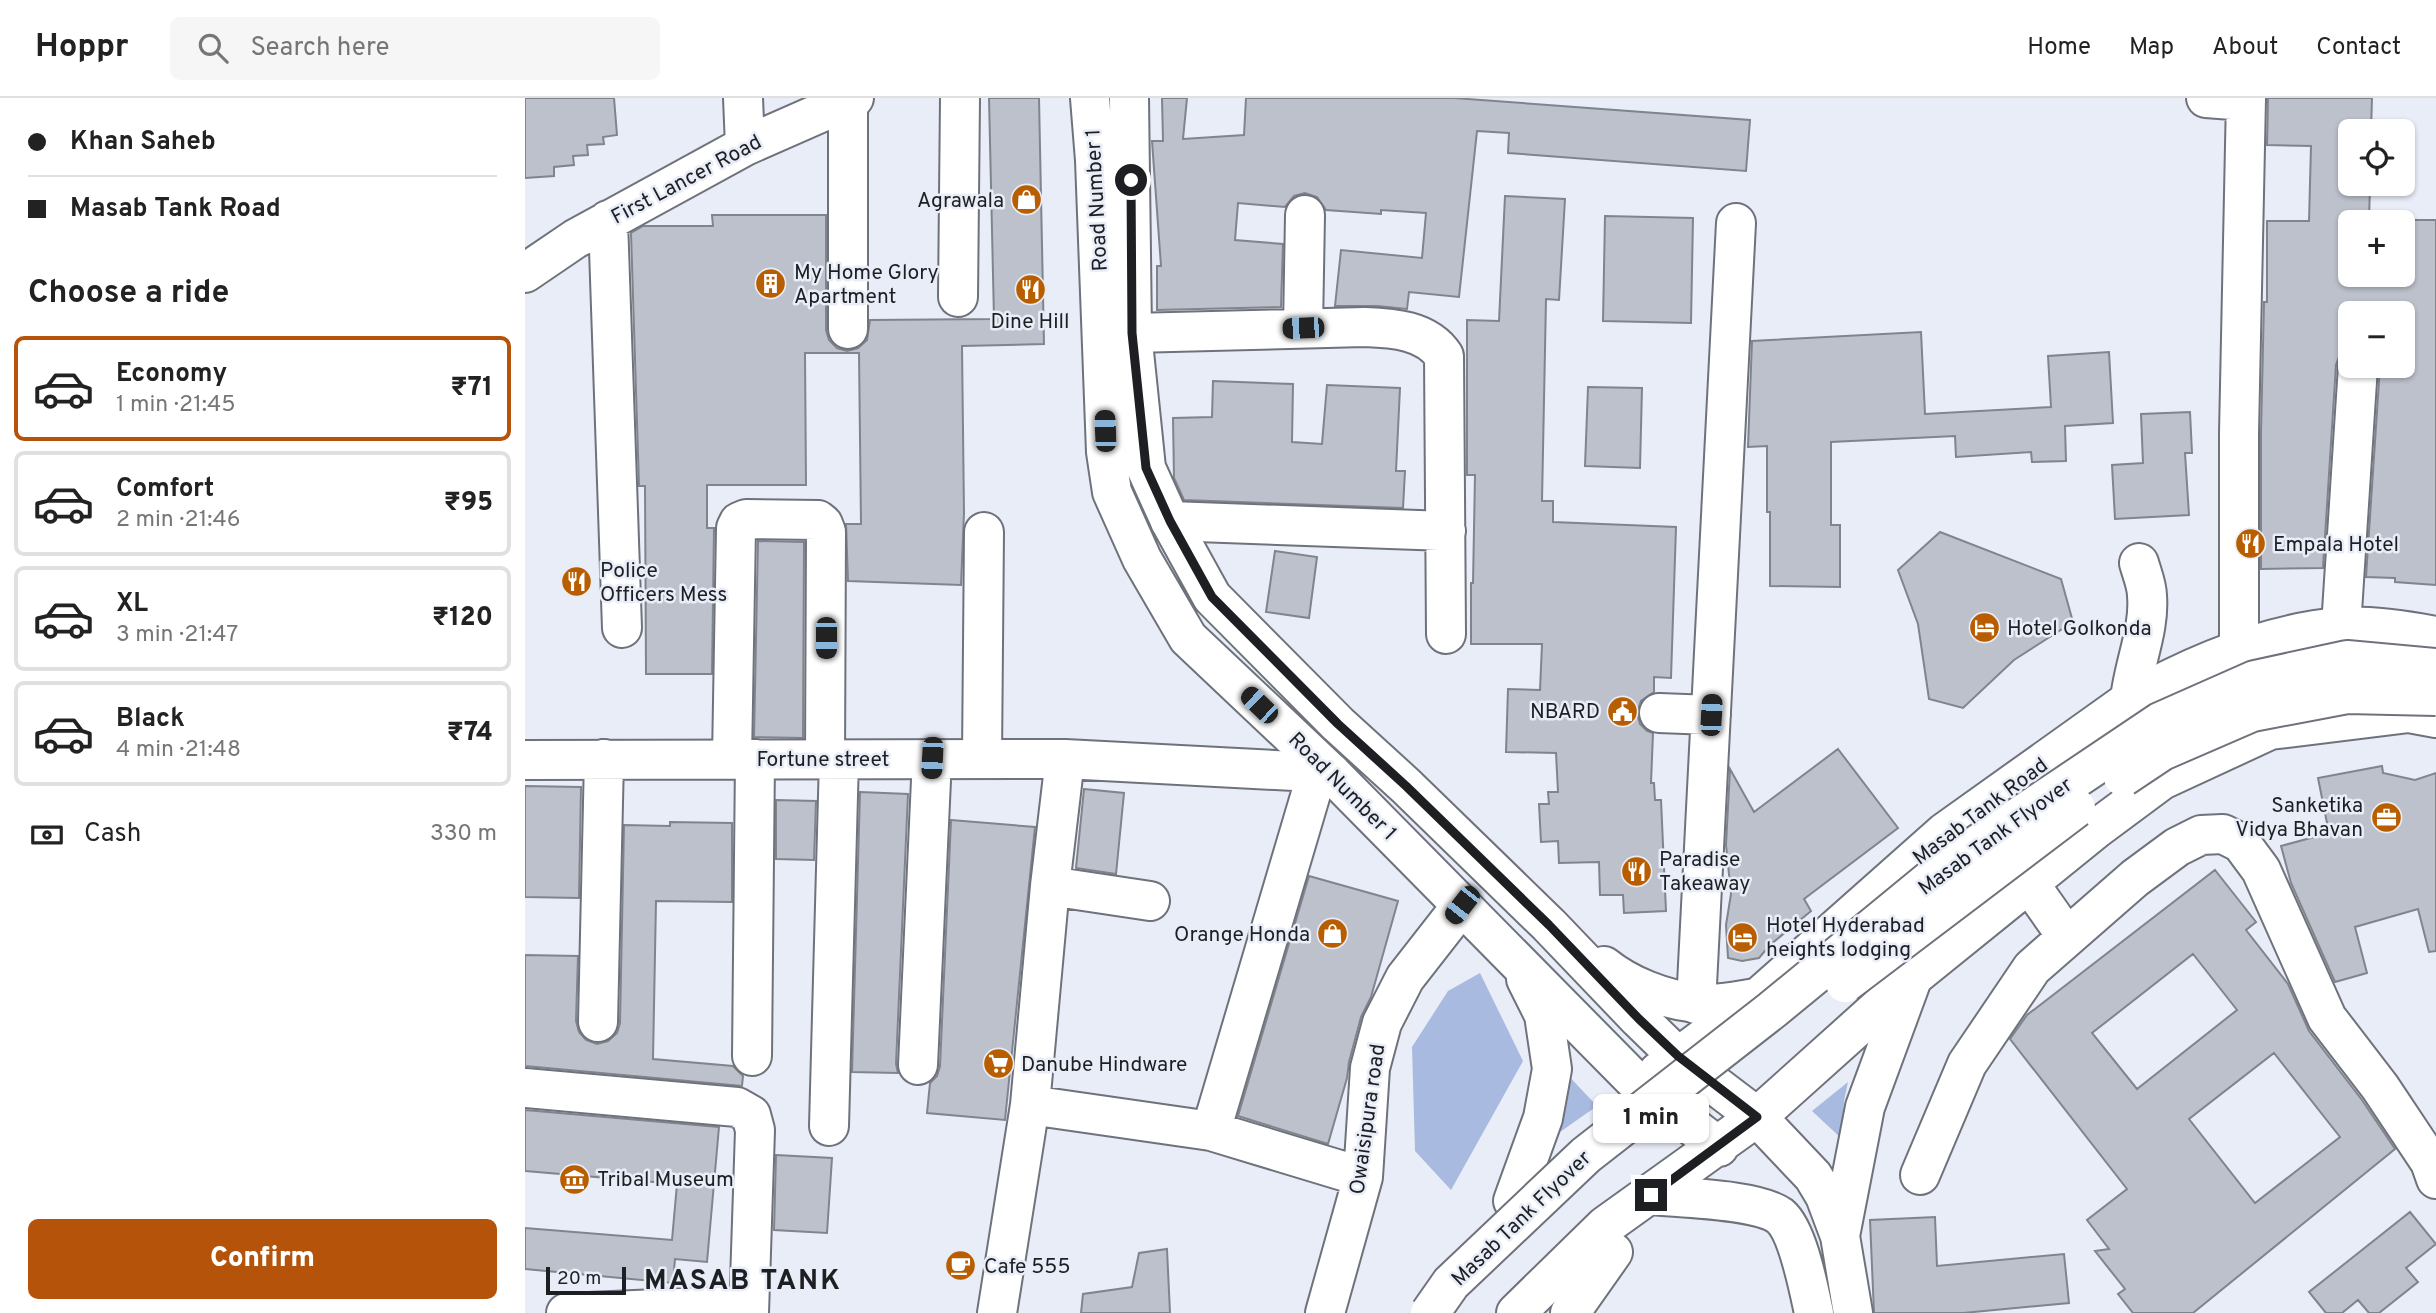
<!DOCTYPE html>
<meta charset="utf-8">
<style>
body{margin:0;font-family:Overpass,sans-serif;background:#f6f6f6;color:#222;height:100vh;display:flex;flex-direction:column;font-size:26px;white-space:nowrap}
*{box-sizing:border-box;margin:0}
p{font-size:23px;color:#767676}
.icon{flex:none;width:38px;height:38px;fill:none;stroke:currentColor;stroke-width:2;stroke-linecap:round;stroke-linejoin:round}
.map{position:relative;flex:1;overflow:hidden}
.sheet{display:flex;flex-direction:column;background:#fff;width:525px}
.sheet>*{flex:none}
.banner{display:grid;align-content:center;height:154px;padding:0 28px;background:#fff}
.fabs{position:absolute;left:1813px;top:21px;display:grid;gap:14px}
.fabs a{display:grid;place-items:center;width:77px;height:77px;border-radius:10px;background:#fff;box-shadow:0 2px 5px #0004;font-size:35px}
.scale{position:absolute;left:21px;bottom:18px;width:80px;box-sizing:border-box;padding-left:7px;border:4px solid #1d1f23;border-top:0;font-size:19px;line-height:24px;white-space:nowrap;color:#1d1f23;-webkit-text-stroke:5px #e8edf7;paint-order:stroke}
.end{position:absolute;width:32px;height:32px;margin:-16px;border:9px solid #1d1f23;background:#fff;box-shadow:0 0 0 4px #fff}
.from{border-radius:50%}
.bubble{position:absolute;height:49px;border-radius:10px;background:#fff;box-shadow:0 2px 5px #0004;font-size:23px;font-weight:800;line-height:49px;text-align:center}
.car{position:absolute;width:21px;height:42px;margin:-21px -10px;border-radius:9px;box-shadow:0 0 5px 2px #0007;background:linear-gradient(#222 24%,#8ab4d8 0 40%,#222 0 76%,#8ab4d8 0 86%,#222 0)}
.banner b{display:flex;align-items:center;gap:24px;height:66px;font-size:26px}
.banner b+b{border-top:2px solid #e0e0e0}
.banner i{width:18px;height:18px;background:#222}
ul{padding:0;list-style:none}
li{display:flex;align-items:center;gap:21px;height:105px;margin:0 14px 10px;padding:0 14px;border:4px solid #e0e0e0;border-radius:10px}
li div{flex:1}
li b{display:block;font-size:26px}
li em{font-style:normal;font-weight:800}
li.current{border-color:#b45309}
li>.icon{width:63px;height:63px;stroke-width:1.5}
h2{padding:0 28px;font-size:32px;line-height:84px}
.pay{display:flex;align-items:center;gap:18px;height:77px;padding:0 28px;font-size:26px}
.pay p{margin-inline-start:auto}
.button{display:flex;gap:14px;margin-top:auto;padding:14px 28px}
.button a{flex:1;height:80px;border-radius:10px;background:#b45309;color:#fff;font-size:28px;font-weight:800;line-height:80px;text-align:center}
header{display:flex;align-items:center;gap:42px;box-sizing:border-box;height:98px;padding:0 35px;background:#fff;border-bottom:2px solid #e0e0e0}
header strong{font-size:33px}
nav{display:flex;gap:38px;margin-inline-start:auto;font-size:24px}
.search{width:490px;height:63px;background:#f6f6f6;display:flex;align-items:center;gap:18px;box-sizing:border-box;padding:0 24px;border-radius:10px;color:#767676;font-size:26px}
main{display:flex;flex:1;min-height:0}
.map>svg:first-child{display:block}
.green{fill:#a8badf}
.building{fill:#bcc1cb;stroke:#80848d;stroke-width:2;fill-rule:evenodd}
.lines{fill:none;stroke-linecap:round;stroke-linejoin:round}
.minor-casing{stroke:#6e727b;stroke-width:42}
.major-casing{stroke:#6e727b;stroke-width:42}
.minor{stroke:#fff;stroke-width:38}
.major{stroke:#fff;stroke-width:38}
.highway-bridge-casing{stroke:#6e727b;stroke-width:42;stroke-linecap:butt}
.highway-bridge{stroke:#fff;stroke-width:38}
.route{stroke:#1d1f23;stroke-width:9}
.labels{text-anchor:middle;stroke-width:5;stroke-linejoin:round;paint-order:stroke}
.street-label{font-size:21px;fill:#1d1f23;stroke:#e8edf7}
.poi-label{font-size:21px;fill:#1d1f23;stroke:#e8edf7;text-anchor:start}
.district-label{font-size:28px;font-weight:bold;letter-spacing:2px;fill:#1d1f23;stroke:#e8edf7}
</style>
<header>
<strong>Hoppr</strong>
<div class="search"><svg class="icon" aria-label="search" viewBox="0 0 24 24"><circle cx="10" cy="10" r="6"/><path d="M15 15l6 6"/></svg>Search here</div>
<nav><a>Home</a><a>Map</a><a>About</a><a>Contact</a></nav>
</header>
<main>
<section class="sheet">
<div class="banner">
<b><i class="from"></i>Khan Saheb</b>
<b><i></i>Masab Tank Road</b>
</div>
<h2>Choose a ride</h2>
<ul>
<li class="current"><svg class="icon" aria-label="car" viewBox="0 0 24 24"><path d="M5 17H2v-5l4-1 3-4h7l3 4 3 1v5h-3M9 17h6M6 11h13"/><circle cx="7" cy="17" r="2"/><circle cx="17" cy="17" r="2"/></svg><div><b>Economy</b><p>1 min · 21:45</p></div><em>₹71</em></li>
<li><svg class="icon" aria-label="car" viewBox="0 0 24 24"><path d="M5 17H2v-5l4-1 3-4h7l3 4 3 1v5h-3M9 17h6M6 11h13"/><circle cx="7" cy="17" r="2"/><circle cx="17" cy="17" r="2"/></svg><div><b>Comfort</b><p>2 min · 21:46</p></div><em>₹95</em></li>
<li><svg class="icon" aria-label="car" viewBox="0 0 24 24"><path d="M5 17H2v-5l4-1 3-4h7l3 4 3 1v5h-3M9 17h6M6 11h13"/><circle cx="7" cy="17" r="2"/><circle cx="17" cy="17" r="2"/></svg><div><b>XL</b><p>3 min · 21:47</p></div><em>₹120</em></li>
<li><svg class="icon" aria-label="car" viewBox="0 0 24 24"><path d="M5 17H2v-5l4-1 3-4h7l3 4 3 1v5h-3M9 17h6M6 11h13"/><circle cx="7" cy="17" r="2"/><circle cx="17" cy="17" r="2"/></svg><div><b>Black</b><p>4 min · 21:48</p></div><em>₹74</em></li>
</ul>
<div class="pay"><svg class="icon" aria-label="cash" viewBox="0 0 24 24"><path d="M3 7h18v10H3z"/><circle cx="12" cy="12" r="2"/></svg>Cash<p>330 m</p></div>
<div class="button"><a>Confirm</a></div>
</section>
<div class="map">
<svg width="1911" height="1215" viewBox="0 0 1911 1215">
<rect width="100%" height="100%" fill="#e8edf7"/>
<path class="green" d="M 955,875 L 998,963 L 926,1092 L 890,1053 L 887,949 L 923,893 Z
M 1038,972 L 1072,1008 L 1025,1041 Z
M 1323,984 L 1319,1003 L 1317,1041 L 1287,1013 Z"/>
<path class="building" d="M 0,0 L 89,0 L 92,37 L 78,39 L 79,46 L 62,47 L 63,57 L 48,58 L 49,67 L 29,69 L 29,78 L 0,80 Z
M 464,0 L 514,0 L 519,246 L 437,248 L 439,415 L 436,487 L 323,483 L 321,426 L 336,426 L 334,255 L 280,255 L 281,387 L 182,387 L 182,430 L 189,430 L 187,576 L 121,576 L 120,388 L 114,388 L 106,135 L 118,128 L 188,128 L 187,117 L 301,117 L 301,232 L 304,242 L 312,250 L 322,253 L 333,250 L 342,242 L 345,222 L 469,221 Z
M 637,0 L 662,0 L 658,41 L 719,37 L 721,0 L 929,0 L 1225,22 L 1221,73 L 983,55 L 984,35 L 952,33 L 934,199 L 884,194 L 882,211 L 852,208 L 810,208 L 816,152 L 897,160 L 901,115 L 856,112 L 856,116 L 801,112 L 792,99 L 780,95 L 769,98 L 760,109 L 713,105 L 710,142 L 758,146 L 756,209 L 632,212 L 632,168 L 636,168 L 627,43 L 638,43 Z
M 1743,0 L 1847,0 L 1846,33 L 1825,33 L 1825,86 L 1845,86 L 1844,124 L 1825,124 L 1825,177 L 1878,177 L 1878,122 L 1911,122 L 1911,487 L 1870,484 L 1870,480 L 1841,479 L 1855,268 L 1878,268 L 1878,215 L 1815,215 L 1815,256 L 1811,267 L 1798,470 L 1736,471 L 1736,335 L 1739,204 L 1742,204 L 1742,123 L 1784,123 L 1786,48 L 1742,47 Z
M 980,98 L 1040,101 L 1034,202 L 1021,201 L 1017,403 L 1028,403 L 1028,424 L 1151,429 L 1146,580 L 1129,579 L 1129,594 L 1116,603 L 1112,615 L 1115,626 L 1122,633 L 1128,635 L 1126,685 L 1129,685 L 1130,702 L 1136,702 L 1141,813 L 1099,815 L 1098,797 L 1075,797 L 1074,764 L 1034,765 L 1033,743 L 1016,744 L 1014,706 L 1024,706 L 1023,694 L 1033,694 L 1031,655 L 981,654 L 983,591 L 1015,592 L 1017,546 L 946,546 L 946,485 L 948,485 L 950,377 L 942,377 L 942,222 L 974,223 Z
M 1080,118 L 1168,120 L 1166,225 L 1078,223 Z
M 1396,234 L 1400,316 L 1526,309 L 1523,258 L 1584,254 L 1588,325 L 1540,328 L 1541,363 L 1507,364 L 1506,354 L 1431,359 L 1430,338 L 1306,344 L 1306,427 L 1315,427 L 1315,489 L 1245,488 L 1245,414 L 1242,414 L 1242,348 L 1223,349 L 1227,243 Z
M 688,283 L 768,286 L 767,344 L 797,346 L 802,287 L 875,290 L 871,373 L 880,373 L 878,410 L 659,402 L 649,380 L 648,320 L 687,319 Z
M 1063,289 L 1117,290 L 1115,370 L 1060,368 Z
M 1665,314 L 1667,355 L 1660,355 L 1664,417 L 1590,421 L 1587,367 L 1618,365 L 1616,316 Z
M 1415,434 L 1536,481 L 1548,524 L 1489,562 L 1438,610 L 1404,601 L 1393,526 L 1373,472 Z
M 233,443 L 279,444 L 278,640 L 229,639 Z
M 750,453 L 792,459 L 784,520 L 741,514 Z
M 1313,651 L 1373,730 L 1279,801 L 1286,813 L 1245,847 L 1234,860 L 1217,863 L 1203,860 L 1201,827 L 1206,796 L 1201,747 L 1205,671 L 1229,714 Z
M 1857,668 L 1858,675 L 1890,682 L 1911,675 L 1911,853 L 1904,854 L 1893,811 L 1830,829 L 1842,875 L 1810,884 L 1766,785 L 1756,748 L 1804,735 L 1793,680 Z
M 0,688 L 56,689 L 54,800 L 0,799 Z
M 559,691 L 599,695 L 591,776 L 551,770 Z
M 335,694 L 383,696 L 371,966 L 373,975 L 327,974 Z
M 251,702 L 291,703 L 289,762 L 251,761 Z
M 426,722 L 510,729 L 480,1022 L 402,1015 L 405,985 L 412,978 L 415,968 Z
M 145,724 L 207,725 L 207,804 L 131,803 L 128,961 L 208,968 L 218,978 L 217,988 L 0,968 L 0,857 L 53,858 L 51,923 L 54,934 L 61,942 L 72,946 L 83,943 L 92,935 L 95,925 L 99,727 L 145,728 Z
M 1690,772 L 1731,824 L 1721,832 L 1763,886 L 1784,933 L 1837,1002 L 1870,1051 L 1668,1215 L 1608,1215 L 1593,1196 L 1600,1191 L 1570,1153 L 1584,1151 L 1562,1122 L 1602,1091 L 1485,941 L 1502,917 ZM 1668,856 L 1712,912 L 1612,991 L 1567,935 ZM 1749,955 L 1815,1039 L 1730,1105 L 1664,1021 Z
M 784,778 L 873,803 L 846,899 L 836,919 L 824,964 L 822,980 L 803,1046 L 713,1018 Z
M 0,1012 L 194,1029 L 182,1164 L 150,1161 L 148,1185 L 0,1171 L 0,1130 L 147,1142 L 152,1086 L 0,1073 Z
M 251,1057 L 307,1060 L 302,1135 L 249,1132 Z
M 1885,1114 L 1911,1146 L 1881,1170 L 1893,1184 L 1854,1215 L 1844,1215 L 1833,1202 L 1817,1215 L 1801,1215 L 1784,1194 Z
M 1410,1119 L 1412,1168 L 1539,1156 L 1544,1205 L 1438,1215 L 1349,1215 L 1345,1122 Z
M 642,1151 L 645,1215 L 556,1215 L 558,1196 L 607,1189 L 614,1155 Z"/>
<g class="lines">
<defs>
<path id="minor" d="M 218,0 L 220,48
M 323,0 L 323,231
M 1681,0 L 1721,3
M 83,122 L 97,530
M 0,175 L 50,141 L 220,48 L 329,0
M 433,199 L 435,0
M 778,230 L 780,117
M 607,235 L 840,229 C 868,230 902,232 919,258 L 921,536
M 645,423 L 921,433
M 1816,529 L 1833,268
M 1714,553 L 1714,335 L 1721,0
M 1605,602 C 1608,568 1625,532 1622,498 C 1622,487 1617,476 1614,465
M 1134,615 L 1186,617
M 457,659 L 459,434
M 207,661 L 211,430 L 214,424 L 221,421 L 293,422 L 298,426 L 301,434 L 300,661
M 0,662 L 540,661 L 806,675
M 792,675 L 686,1033 L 838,1079
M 1504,785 L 1542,839
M 525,788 L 625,803
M 1171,906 L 1211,125
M 73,924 L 79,661
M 227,958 L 230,661
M 393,967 L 407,660
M 0,990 L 212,1009 L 226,1017 L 230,1032 L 224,1215
M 505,1007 L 686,1033
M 304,1028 L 314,661
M 1395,1077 L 1442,966 L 1507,870 L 1610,780 L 1652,749 L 1676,737 L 1698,736 L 1716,745 L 1736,772 L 1802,920 L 1855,989 L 1905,1064 L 1911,1081
M 41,1215 L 224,1207
M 472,1215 L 505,1007 L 525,788 L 540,661
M 800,1215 L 838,1079 L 845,970 L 857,925 L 880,880 L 937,807
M 1045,1215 L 1088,1154"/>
<path id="major" d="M 565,0 L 570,62 L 581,354 L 587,394 L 617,461 L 663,540 L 806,675 L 1115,988 L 1194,1049
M 604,0 L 607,235 L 621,370 L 645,423 L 687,499 L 813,626 L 881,688 L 1024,827 L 1114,921 L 1153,959 L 1232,1019 L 1288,1078 L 1300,1098 L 1315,1138 L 1328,1215
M 1079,868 C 1104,888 1138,901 1170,905 C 1189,908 1211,903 1230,900
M 1133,974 L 1234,899 L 1420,734 L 1605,602 C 1669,566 1740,536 1814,529 C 1841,527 1884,533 1911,538
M 1126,1097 C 1155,1100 1232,1101 1255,1118 C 1273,1133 1284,1192 1289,1215
M 988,1103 L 1018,1020 L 1027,971 L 1019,917 L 1001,881
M 1315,1138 L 1340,1009 L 1386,884
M 991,1215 L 1080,1128 L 1232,1019 L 1388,879 L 1571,731 L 1637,682 L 1745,632 L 1884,615 L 1911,620"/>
</defs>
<use href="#minor" class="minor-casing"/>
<use href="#major" class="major-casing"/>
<use href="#minor" class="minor"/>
<use href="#major" class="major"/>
<defs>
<path id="highway-bridge" d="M 1598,679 L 1637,653 L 1727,614 L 1822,596 L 1911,598
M 1320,885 L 1551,710
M 905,1215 L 926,1185 L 1061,1057 L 1247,912 L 1431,761 L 1635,624 L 1730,582 L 1822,562 L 1911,570"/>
</defs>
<use href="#highway-bridge" class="highway-bridge-casing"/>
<use href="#highway-bridge" class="highway-bridge"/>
</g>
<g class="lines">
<path class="route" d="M 606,82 L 607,235 L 621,370 L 645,423 L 687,499 L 813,626 L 881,688 L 1024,827 L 1114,921 L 1153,958 L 1232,1019 L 1126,1097"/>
</g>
<defs>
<symbol id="shop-disc" viewBox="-11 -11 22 22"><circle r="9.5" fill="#b85e00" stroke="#e8edf7"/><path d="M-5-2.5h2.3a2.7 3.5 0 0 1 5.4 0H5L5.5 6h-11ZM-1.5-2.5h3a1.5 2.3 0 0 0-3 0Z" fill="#fff"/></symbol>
<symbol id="building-disc" viewBox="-11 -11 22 22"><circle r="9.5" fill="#b85e00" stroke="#e8edf7"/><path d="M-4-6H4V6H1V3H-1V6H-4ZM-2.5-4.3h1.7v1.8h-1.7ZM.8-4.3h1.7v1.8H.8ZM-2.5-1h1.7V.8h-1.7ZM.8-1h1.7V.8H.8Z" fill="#fff"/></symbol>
<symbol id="restaurant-disc" viewBox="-11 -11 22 22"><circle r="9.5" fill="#b85e00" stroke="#e8edf7"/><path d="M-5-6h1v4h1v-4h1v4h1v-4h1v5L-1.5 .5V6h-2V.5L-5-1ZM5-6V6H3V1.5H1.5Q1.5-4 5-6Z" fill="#fff"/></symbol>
<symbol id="hotel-disc" viewBox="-11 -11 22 22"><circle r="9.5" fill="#b85e00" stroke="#e8edf7"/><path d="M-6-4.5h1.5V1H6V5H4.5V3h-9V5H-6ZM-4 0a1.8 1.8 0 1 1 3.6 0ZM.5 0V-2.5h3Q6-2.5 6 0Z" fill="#fff"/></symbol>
<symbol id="civic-disc" viewBox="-11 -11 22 22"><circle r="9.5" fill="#b85e00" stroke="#e8edf7"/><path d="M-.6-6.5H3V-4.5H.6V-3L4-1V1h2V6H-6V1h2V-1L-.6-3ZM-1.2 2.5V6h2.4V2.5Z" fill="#fff"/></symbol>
<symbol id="office-disc" viewBox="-11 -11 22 22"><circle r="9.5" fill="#b85e00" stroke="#e8edf7"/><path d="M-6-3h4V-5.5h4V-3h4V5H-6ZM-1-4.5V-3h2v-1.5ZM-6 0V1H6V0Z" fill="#fff"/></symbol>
<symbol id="supermarket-disc" viewBox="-11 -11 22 22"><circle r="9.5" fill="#b85e00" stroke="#e8edf7"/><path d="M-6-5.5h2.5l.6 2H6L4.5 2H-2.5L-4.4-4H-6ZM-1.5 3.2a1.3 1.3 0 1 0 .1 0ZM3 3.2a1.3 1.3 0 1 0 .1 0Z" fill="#fff"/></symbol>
<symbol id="museum-disc" viewBox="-11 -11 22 22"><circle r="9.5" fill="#b85e00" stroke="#e8edf7"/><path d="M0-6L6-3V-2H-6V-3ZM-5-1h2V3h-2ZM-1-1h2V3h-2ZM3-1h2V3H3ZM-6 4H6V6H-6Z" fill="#fff"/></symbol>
<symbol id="cafe-disc" viewBox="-11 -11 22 22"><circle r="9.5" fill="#b85e00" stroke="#e8edf7"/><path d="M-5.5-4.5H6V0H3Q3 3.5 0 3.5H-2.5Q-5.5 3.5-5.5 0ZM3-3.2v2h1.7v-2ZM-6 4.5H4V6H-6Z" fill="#fff"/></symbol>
</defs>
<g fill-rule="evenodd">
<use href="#shop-disc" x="484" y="84" width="35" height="35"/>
<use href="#building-disc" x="228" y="168" width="35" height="35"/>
<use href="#restaurant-disc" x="488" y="174" width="35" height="35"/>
<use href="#restaurant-disc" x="1708" y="428" width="35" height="35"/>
<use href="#restaurant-disc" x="34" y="466" width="35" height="35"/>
<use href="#hotel-disc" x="1442" y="512" width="35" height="35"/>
<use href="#civic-disc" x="1080" y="596" width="35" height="35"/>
<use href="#office-disc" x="1844" y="702" width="35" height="35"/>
<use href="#restaurant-disc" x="1094" y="756" width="35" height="35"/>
<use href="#shop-disc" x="790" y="818" width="35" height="35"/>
<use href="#hotel-disc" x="1200" y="822" width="35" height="35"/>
<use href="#supermarket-disc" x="456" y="948" width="35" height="35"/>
<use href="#museum-disc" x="32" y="1064" width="35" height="35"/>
<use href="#cafe-disc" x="418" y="1150" width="35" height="35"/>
</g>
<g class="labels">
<g class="street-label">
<text transform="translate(161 81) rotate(-28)" y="7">First Lancer Road</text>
<text transform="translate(571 102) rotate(-93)" y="7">Road Number 1</text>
<text x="298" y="668">Fortune street</text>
<text transform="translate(818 688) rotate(45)" y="7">Road Number 1</text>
<text transform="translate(1455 713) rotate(-37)" y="7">Masab Tank Road</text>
<text transform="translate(1470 738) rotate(-36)" y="7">Masab Tank Flyover</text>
<text transform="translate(842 1021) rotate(-82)" y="7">Owaisipura road</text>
<text transform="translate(996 1120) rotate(-44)" y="7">Masab Tank Flyover</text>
</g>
<g class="poi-label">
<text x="479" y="109" text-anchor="end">Agrawala</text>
<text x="269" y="181">My Home Glory<tspan x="269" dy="24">Apartment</tspan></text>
<text x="505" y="230" text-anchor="middle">Dine Hill</text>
<text x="1748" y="453">Empala Hotel</text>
<text x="75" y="479">Police<tspan x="75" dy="24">Officers Mess</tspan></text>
<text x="1482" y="537">Hotel Golkonda</text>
<text x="1075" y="620" text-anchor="end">NBARD</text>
<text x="1838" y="714" text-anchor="end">Sanketika<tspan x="1838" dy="24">Vidya Bhavan</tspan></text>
<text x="1134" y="768">Paradise<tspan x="1134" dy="24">Takeaway</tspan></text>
<text x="1241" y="834">Hotel Hyderabad<tspan x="1241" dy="24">heights lodging</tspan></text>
<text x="785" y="843" text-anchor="end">Orange Honda</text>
<text x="496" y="973">Danube Hindware</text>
<text x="72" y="1088">Tribal Museum</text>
<text x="459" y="1175">Cafe 555</text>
</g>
<g class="district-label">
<text x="218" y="1191">MASAB TANK</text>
</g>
</g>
</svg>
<div class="fabs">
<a><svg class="icon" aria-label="locate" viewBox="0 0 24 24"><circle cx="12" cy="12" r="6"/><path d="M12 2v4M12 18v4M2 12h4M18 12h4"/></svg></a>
<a>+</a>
<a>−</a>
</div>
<div class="scale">20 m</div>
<i class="end from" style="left:606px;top:82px"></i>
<i class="end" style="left:1126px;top:1097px"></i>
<div class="bubble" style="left:1068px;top:996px;width:116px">1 min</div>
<i class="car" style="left:778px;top:230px;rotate:268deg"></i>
<i class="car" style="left:580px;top:333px;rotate:358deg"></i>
<i class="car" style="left:301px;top:540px;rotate:180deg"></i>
<i class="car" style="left:734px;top:607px;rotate:314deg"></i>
<i class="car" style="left:1186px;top:617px;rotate:3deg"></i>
<i class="car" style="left:407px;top:660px;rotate:183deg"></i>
<i class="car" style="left:937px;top:807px;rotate:218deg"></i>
</div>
</main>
